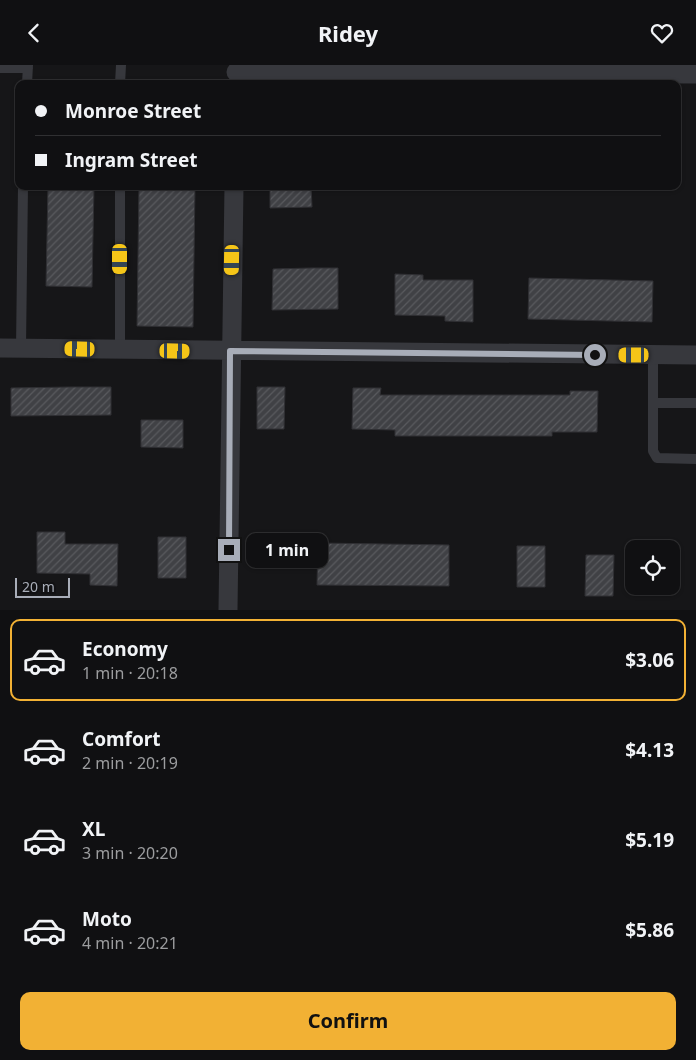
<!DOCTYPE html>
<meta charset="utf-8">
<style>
body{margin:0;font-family:"Noto Sans",sans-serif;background:#19191b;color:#f1f3f6;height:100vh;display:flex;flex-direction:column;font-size:19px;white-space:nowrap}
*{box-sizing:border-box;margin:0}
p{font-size:16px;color:#9c9d9f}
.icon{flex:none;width:28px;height:28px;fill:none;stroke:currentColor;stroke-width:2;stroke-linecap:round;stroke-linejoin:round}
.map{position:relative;height:545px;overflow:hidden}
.sheet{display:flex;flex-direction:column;background:#101012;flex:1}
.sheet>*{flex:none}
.banner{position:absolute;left:15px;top:15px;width:666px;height:110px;border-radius:10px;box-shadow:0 1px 4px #0004,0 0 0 1px #303032;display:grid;align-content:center;height:110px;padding:0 20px;background:#101012}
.buttons{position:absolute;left:625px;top:475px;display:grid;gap:10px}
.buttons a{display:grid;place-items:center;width:55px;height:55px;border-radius:10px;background:#101012;box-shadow:0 1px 4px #0004,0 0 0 1px #303032;font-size:25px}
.scale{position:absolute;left:15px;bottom:12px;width:55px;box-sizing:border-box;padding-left:5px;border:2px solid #a8adb8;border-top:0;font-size:14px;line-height:18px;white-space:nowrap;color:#a8adb8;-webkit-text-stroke:4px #111113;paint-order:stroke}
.end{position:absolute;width:22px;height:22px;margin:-11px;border:6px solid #a8adb8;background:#111;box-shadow:0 0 0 2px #111}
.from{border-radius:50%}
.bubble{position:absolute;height:35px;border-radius:10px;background:#101012;box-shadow:0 1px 4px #0004,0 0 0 1px #303032;font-size:16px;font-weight:700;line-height:35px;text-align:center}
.car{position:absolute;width:15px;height:30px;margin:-15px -8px;border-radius:6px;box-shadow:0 0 4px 1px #0007;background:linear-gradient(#f5c518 24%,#345 0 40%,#f5c518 0 76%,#345 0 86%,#f5c518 0)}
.banner b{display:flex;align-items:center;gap:18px;height:48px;font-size:19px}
.banner b+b{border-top:1px solid #303032}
.banner i{width:12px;height:12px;background:#f1f3f6}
ul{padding:9px 0 0;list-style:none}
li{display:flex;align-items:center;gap:15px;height:82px;margin:0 10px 8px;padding:0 10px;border:2px solid transparent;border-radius:10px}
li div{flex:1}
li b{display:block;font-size:19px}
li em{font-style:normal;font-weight:700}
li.selected{border-color:#f2b134}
li>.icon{width:45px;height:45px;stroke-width:1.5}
.action{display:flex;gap:10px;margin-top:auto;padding:10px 20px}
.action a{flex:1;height:58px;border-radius:10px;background:#f2b134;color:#111;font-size:20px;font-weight:700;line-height:58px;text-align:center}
header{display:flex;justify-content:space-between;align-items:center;height:65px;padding:0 20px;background:#101012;font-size:22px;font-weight:700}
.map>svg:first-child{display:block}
.building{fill:url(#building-hatch);stroke:#303034}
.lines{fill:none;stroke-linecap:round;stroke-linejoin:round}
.service{stroke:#37383d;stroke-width:10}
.minor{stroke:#37383d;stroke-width:19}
.route{stroke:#a8adb8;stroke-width:6}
</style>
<header><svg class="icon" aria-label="back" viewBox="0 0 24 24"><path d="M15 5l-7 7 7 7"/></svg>Ridey<svg class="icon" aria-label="heart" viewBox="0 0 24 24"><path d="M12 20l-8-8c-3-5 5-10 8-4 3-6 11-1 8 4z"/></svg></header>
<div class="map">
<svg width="696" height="545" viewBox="0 0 696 545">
<defs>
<pattern id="building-hatch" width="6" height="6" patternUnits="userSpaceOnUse" patternTransform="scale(1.25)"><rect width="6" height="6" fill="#404145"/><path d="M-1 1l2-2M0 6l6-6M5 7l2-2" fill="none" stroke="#595a5e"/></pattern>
</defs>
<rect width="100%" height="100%" fill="#161618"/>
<path class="building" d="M 48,121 L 94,121 L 92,222 L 46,221 Z
M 139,121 L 195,121 L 193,262 L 137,261 Z
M 270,121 L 311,121 L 312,142 L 270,143 Z
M 311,203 L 338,203 L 338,244 L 272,245 L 273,204 Z
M 395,209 L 423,210 L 423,215 L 473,215 L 473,257 L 445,256 L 445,251 L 395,250 Z
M 529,213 L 653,216 L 652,257 L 528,254 Z
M 70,322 L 111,322 L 111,350 L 11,351 L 11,323 Z
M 257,322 L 285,322 L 284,364 L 257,364 Z
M 353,323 L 381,323 L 380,330 L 570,330 L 570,326 L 598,326 L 597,367 L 552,367 L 552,371 L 395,371 L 395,365 L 352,364 Z
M 141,355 L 183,355 L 183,383 L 141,382 Z
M 37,467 L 65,467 L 65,479 L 118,479 L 117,521 L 90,520 L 90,509 L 37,508 Z
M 158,472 L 186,472 L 186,513 L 158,513 Z
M 318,478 L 449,480 L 449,521 L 317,520 Z
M 517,481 L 545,481 L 545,522 L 517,522 Z
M 586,490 L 614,490 L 613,531 L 585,531 Z"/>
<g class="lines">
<path class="service" d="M 0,3 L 28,3
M 27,19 L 28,0
M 120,19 L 121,0
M 21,283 L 23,121
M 120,285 L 120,121
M 653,290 L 653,386 L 657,393 L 696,394
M 653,338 L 696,338"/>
<path class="minor" d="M 236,7 L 696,9
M 0,283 L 696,290
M 228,545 L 234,121"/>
</g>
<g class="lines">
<path class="route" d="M 229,485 L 230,286 L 595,290"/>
</g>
</svg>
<div class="buttons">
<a><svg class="icon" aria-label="locate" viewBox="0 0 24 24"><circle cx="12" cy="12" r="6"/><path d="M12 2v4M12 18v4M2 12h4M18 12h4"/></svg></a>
</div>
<div class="scale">20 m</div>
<i class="end from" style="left:595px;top:290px"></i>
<i class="end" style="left:229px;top:485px"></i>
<div class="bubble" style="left:246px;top:468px;width:82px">1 min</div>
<i class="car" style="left:120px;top:194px;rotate:180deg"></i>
<i class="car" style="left:232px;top:195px;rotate:181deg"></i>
<i class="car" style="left:80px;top:284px;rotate:271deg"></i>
<i class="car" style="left:175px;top:286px;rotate:91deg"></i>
<i class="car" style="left:634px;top:290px;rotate:270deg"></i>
<div class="banner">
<b><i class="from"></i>Monroe Street</b>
<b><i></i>Ingram Street</b>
</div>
</div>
<section class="sheet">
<ul>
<li class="selected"><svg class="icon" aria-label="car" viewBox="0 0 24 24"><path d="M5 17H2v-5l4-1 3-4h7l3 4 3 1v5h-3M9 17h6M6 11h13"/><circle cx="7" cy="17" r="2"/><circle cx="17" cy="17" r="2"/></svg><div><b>Economy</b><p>1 min · 20:18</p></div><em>$3.06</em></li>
<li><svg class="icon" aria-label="car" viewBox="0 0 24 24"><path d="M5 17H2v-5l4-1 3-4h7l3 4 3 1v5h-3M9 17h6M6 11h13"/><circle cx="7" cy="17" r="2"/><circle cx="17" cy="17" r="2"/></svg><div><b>Comfort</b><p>2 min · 20:19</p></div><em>$4.13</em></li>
<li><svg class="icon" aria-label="car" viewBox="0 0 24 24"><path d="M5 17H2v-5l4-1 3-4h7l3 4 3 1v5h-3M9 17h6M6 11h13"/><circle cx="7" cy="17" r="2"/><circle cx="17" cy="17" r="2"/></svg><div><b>XL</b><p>3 min · 20:20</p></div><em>$5.19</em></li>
<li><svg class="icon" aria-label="car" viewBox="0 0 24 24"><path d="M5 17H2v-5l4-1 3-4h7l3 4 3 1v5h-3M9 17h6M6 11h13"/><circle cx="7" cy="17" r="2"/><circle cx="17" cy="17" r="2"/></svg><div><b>Moto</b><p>4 min · 20:21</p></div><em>$5.86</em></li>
</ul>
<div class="action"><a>Confirm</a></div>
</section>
